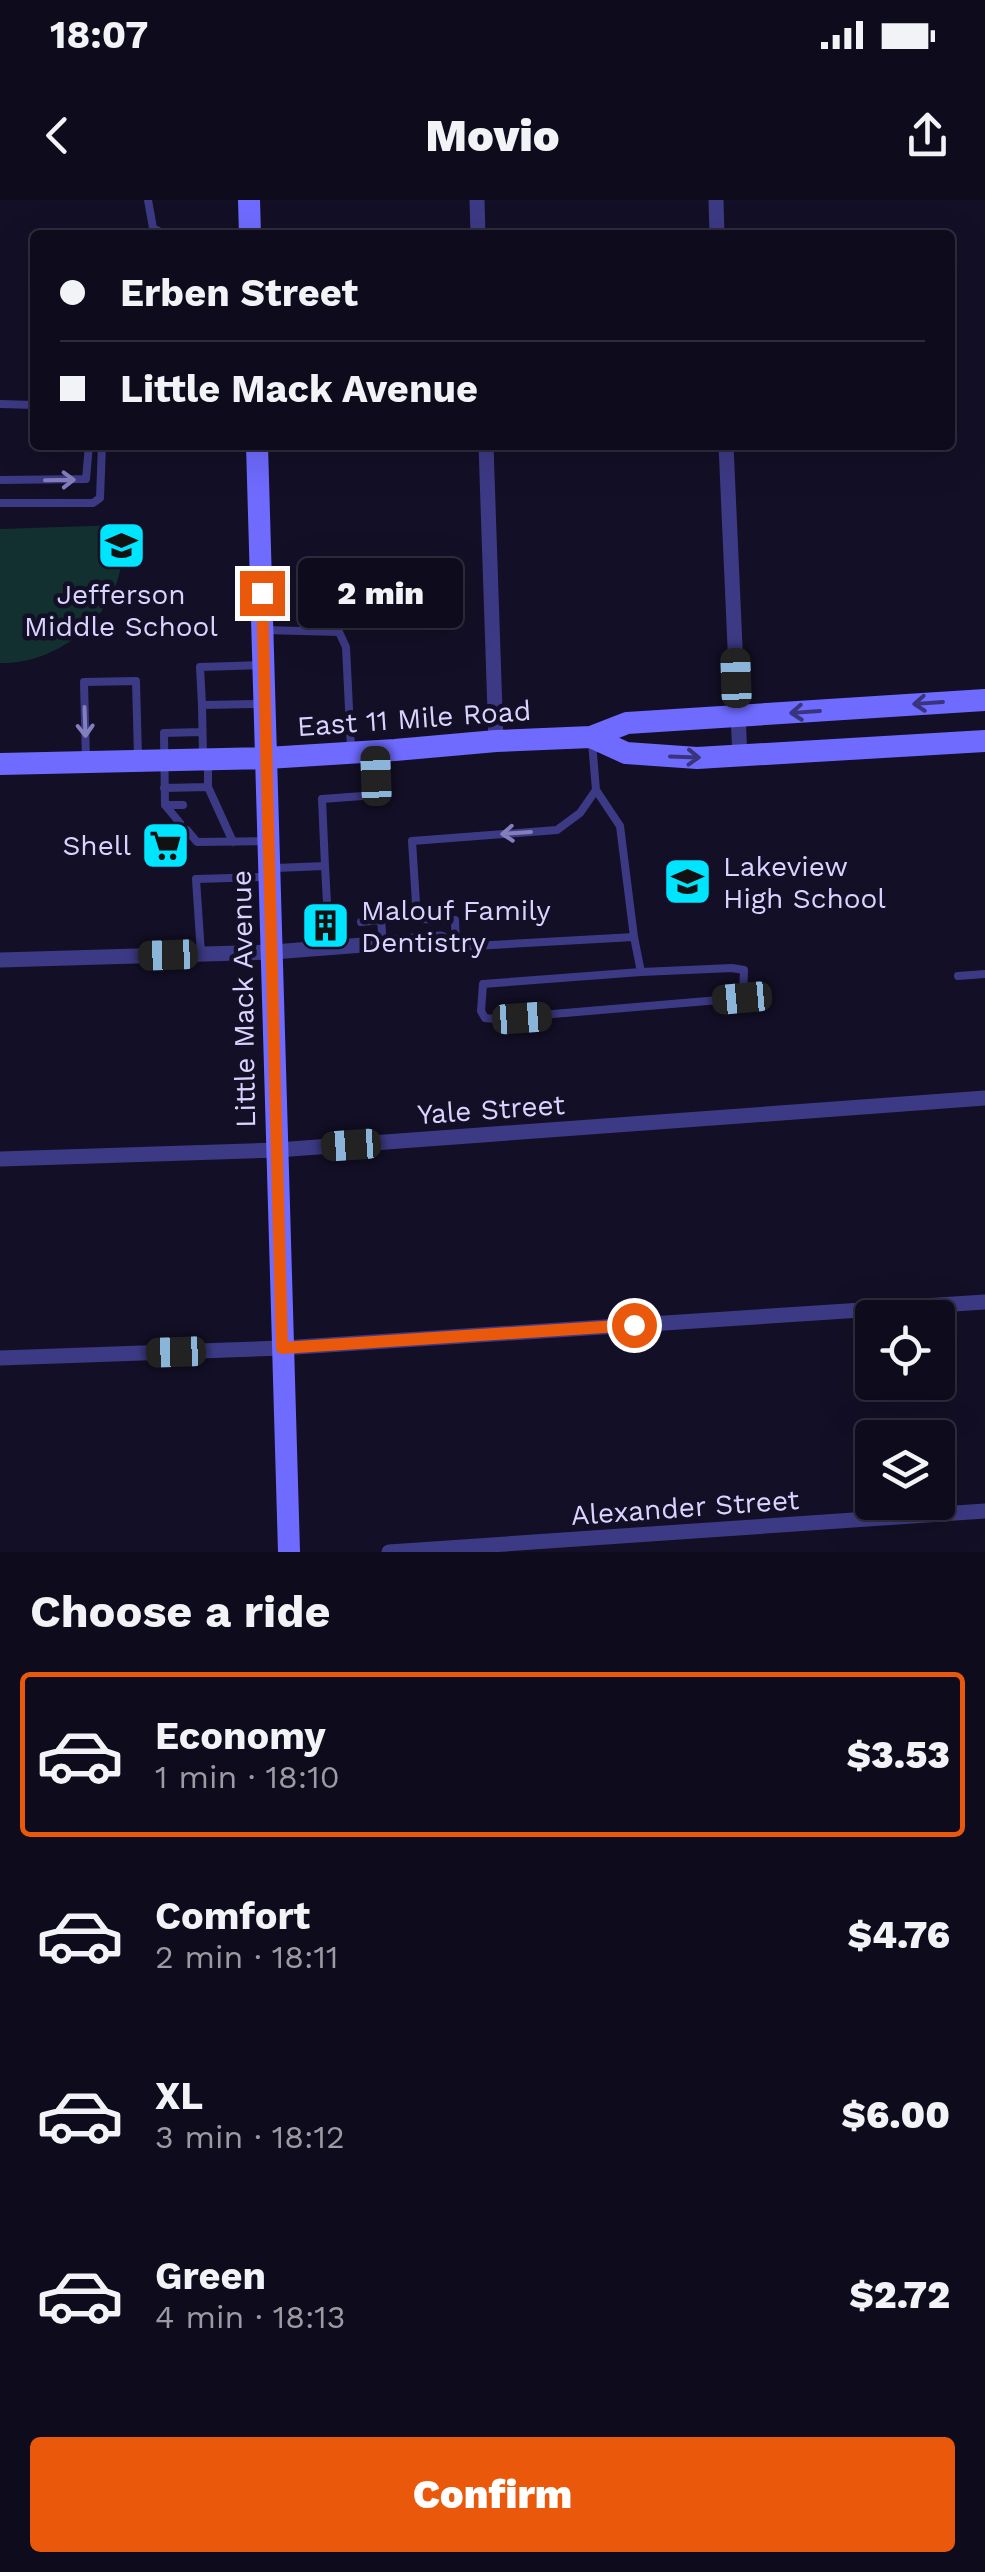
<!DOCTYPE html>
<meta charset="utf-8">
<style>
body{margin:0;font-family:"Work Sans",sans-serif;background:#171425;color:#f1f3f6;height:100vh;display:flex;flex-direction:column;font-size:38px;white-space:nowrap}
*{box-sizing:border-box;margin:0}
p{font-size:32px;color:#9b9ba3}
.icon{flex:none;width:55px;height:55px;fill:none;stroke:currentColor;stroke-width:2;stroke-linecap:round;stroke-linejoin:round}
.map{position:relative;height:1352px;overflow:hidden}
.details{display:flex;flex-direction:column;background:#0e0b1c;flex:1}
.details>*{flex:none}
.top-card{position:absolute;left:30px;top:30px;width:925px;height:220px;border-radius:10px;box-shadow:0 10px 40px #0002,0 0 0 2px #2e2b3b;display:grid;align-content:center;height:220px;padding:0 30px;background:#0e0b1c}
.tools{position:absolute;left:855px;top:1100px;display:grid;gap:20px}
.tools a{display:grid;place-items:center;width:100px;height:100px;border-radius:10px;background:#0e0b1c;box-shadow:0 10px 40px #0002,0 0 0 2px #2e2b3b;font-size:50px}
.end{position:absolute;width:45px;height:45px;margin:-22px;border:12px solid #ea580c;background:#fff;box-shadow:0 0 0 5px #fff}
.from{border-radius:50%}
.bubble{position:absolute;height:70px;border-radius:10px;background:#0e0b1c;box-shadow:0 10px 40px #0002,0 0 0 2px #2e2b3b;font-size:32px;font-weight:800;line-height:70px;text-align:center}
.car{position:absolute;width:30px;height:60px;margin:-30px -15px;border-radius:12px;box-shadow:0 0 8px 2px #0007;background:linear-gradient(#222 24%,#8ab4d8 0 40%,#222 0 76%,#8ab4d8 0 86%,#222 0)}
.top-card b{display:flex;align-items:center;gap:35px;height:95px;font-size:38px}
.top-card b+b{border-top:2px solid #2e2b3b}
.top-card i{width:25px;height:25px;background:#f1f3f6}
ul{padding:0;list-style:none}
li{display:flex;align-items:center;gap:30px;height:165px;margin:0 20px 15px;padding:0 10px;border:5px solid transparent;border-radius:10px}
li div{flex:1}
li b{display:block;font-size:38px}
li em{font-style:normal;font-weight:800}
li.on{border-color:#ea580c}
li>.icon{width:90px;height:90px;stroke-width:1.5}
h2{padding:0 30px;font-size:45px;line-height:120px}
.cta{display:flex;gap:20px;margin-top:auto;padding:20px 30px}
.cta a{flex:1;height:115px;border-radius:10px;background:#ea580c;color:#fff;font-size:40px;font-weight:800;line-height:115px;text-align:center}
.status{display:flex;justify-content:space-between;align-items:center;height:70px;padding:0 50px;background:#0e0b1c;direction:ltr}
.status svg{height:28px;fill:currentColor}
header{display:flex;justify-content:space-between;align-items:center;height:130px;padding:0 30px;background:#0e0b1c;font-size:45px;font-weight:800}
.map>svg:first-child{display:block}
.park{fill:#12302f}
.lines{fill:none;stroke-linecap:round;stroke-linejoin:round}
.service{stroke:#3d3a85;stroke-width:8}
.minor{stroke:#3d3a85;stroke-width:15}
.secondary{stroke:#6f6bff;stroke-width:22}
.oneway{stroke:#837fbc}
.oneway2{stroke:#38347d}
.route{stroke:#ea580c;stroke-width:12}
.labels{text-anchor:middle;stroke-width:9;stroke-linejoin:round;paint-order:stroke}
.poi-label{font-size:28px;fill:#d9d4ff;stroke:#130f26;text-anchor:start}
.street-label{font-size:28px;fill:#d9d4ff;stroke:#130f26}
</style>
<div class="status"><b>18:07</b><svg viewBox="0 0 49 12"><path d="M0 12V9h3v3zM5 12V6h3v6zM10 12V3h3v9zM15 12V0h3v12zM26 1h20v11H26zM47 4h2v5h-2z"/></svg></div>
<header><svg class="icon" aria-label="back" viewBox="0 0 24 24"><path d="M15 5l-7 7 7 7"/></svg>Movio<svg class="icon" aria-label="share" viewBox="0 0 24 24"><path d="M12 15V3M7 8l5-5 5 5M5 13v7h14v-7"/></svg></header>
<div class="map">
<svg width="985" height="1352" viewBox="0 0 985 1352">
<rect width="100%" height="100%" fill="#130f26"/>
<path class="park" d="M 121,325 C 122,338 123,352 121,365 C 113,421 54,465 0,463 L 0,329 Z"/>
<g class="lines">
<path class="service" d="M 148,0 L 153,28 L 166,35
M 0,204 L 35,205
M 0,280 L 86,279 L 89,245
M 0,303 L 93,303 L 100,298 L 102,245
M 264,430 L 339,432 L 346,447 L 351,550
M 260,465 L 200,467 L 202,505 L 261,504
M 202,505 L 203,555
M 592,542 L 596,590 L 580,613 L 557,630 L 412,641 L 417,719 L 455,720 L 456,747 L 634,737 L 620,626 L 596,590
M 86,561 L 84,482 L 136,481 L 138,557
M 208,561 L 208,587 L 233,642
M 164,588 L 208,587
M 165,605 L 183,605
M 180,623 L 165,605 L 164,533 L 202,532
M 187,630 L 197,642 L 266,641
M 325,666 L 327,703
M 275,668 L 325,666 L 322,599 L 376,595 L 375,557
M 361,722 L 381,720 L 383,744
M 634,737 L 641,772 L 732,768 L 744,770 L 743,798 L 494,819 L 485,818 L 481,811 L 483,784 L 641,772
M 201,754 L 196,679 L 266,677
M 958,776 L 985,774"/>
<path class="minor" d="M 477,0 L 478,35
M 716,0 L 717,35
M 486,245 L 496,541
M 726,245 L 740,558
M 0,760 L 273,752 L 441,739
M 0,959 L 277,950 L 985,898
M 0,1158 L 282,1148 L 985,1102
M 389,1352 L 985,1311"/>
<path class="secondary" d="M 249,0 L 250,35
M 257,245 L 289,1352
M 591,537 L 626,553 L 697,558 L 985,541
M 0,564 L 267,558 L 395,550 L 496,541 L 591,537 L 627,523 L 985,500"/>
</g>
<defs><path id="oneway-shaft" d="M-6 0H5M1.5-3L5.5 0L1.5 3" fill="none" stroke-width="1.6" stroke-linecap="round" stroke-linejoin="round" transform="scale(2.5)"/></defs>
<g class="oneway">
<use href="#oneway-shaft" transform="translate(60 280) rotate(-1)"/>
<use href="#oneway-shaft" transform="translate(85 522) rotate(88)"/>
<use href="#oneway-shaft" transform="translate(516 633) rotate(176)"/>
</g>
<g class="oneway2">
<use href="#oneway-shaft" transform="translate(928 503) rotate(176)"/>
<use href="#oneway-shaft" transform="translate(805 512) rotate(176)"/>
<use href="#oneway-shaft" transform="translate(685 557) rotate(2)"/>
</g>
<g class="lines">
<path class="route" d="M 262,393 L 282,1148 L 634,1125"/>
</g>
<defs>
<symbol id="school-square" viewBox="-11 -11 22 22"><rect x="-9" y="-9" width="18" height="18" rx="4" fill="#00e5ff" stroke="#130f26"/><path d="M0-5L7-2L0 1L-7-2ZM-4 1L0 2.5L4 1V4Q0 6-4 4Z" fill="#111"/></symbol>
<symbol id="supermarket-square" viewBox="-11 -11 22 22"><rect x="-9" y="-9" width="18" height="18" rx="4" fill="#00e5ff" stroke="#130f26"/><path d="M-6-5.5h2.5l.6 2H6L4.5 2H-2.5L-4.4-4H-6ZM-1.5 3.2a1.3 1.3 0 1 0 .1 0ZM3 3.2a1.3 1.3 0 1 0 .1 0Z" fill="#111"/></symbol>
<symbol id="building-square" viewBox="-11 -11 22 22"><rect x="-9" y="-9" width="18" height="18" rx="4" fill="#00e5ff" stroke="#130f26"/><path d="M-4-6H4V6H1V3H-1V6H-4ZM-2.5-4.3h1.7v1.8h-1.7ZM.8-4.3h1.7v1.8H.8ZM-2.5-1h1.7V.8h-1.7ZM.8-1h1.7V.8H.8Z" fill="#111"/></symbol>
</defs>
<g fill-rule="evenodd">
<use href="#school-square" x="94" y="318" width="55" height="55"/>
<use href="#supermarket-square" x="138" y="618" width="55" height="55"/>
<use href="#school-square" x="660" y="654" width="55" height="55"/>
<use href="#building-square" x="298" y="698" width="55" height="55"/>
</g>
<g class="labels">
<g class="poi-label">
<text x="121" y="404" text-anchor="middle">Jefferson<tspan x="121" dy="32">Middle School</tspan></text>
<text x="131" y="655" text-anchor="end">Shell</text>
<text x="723" y="676">Lakeview<tspan x="723" dy="32">High School</tspan></text>
<text x="361" y="720">Malouf Family<tspan x="361" dy="32">Dentistry</tspan></text>
</g>
<g class="street-label">
<text transform="translate(414 518) rotate(-4)" y="10">East 11 Mile Road</text>
<text transform="translate(243 799) rotate(-91)" y="10">Little Mack Avenue</text>
<text transform="translate(491 909) rotate(-4)" y="10">Yale Street</text>
<text transform="translate(685 1307) rotate(-4)" y="10">Alexander Street</text>
</g>
</g>
</svg>
<div class="tools">
<a><svg class="icon" aria-label="locate" viewBox="0 0 24 24"><circle cx="12" cy="12" r="6"/><path d="M12 2v4M12 18v4M2 12h4M18 12h4"/></svg></a>
<a><svg class="icon" aria-label="layers" viewBox="0 0 24 24"><path d="M12 4l9 5-9 5-9-5zM3 14l9 5 9-5"/></svg></a>
</div>
<i class="end from" style="left:634px;top:1125px"></i>
<i class="end" style="left:262px;top:393px"></i>
<div class="bubble" style="left:298px;top:358px;width:165px">2 min</div>
<i class="car" style="left:736px;top:478px;rotate:358deg"></i>
<i class="car" style="left:376px;top:576px;rotate:358deg"></i>
<i class="car" style="left:168px;top:755px;rotate:268deg"></i>
<i class="car" style="left:742px;top:798px;rotate:265deg"></i>
<i class="car" style="left:522px;top:818px;rotate:86deg"></i>
<i class="car" style="left:351px;top:945px;rotate:266deg"></i>
<i class="car" style="left:176px;top:1152px;rotate:268deg"></i>
<div class="top-card">
<b><i class="from"></i>Erben Street</b>
<b><i></i>Little Mack Avenue</b>
</div>
</div>
<section class="details">
<h2>Choose a ride</h2>
<ul>
<li class="on"><svg class="icon" aria-label="car" viewBox="0 0 24 24"><path d="M5 17H2v-5l4-1 3-4h7l3 4 3 1v5h-3M9 17h6M6 11h13"/><circle cx="7" cy="17" r="2"/><circle cx="17" cy="17" r="2"/></svg><div><b>Economy</b><p>1 min · 18:10</p></div><em>$3.53</em></li>
<li><svg class="icon" aria-label="car" viewBox="0 0 24 24"><path d="M5 17H2v-5l4-1 3-4h7l3 4 3 1v5h-3M9 17h6M6 11h13"/><circle cx="7" cy="17" r="2"/><circle cx="17" cy="17" r="2"/></svg><div><b>Comfort</b><p>2 min · 18:11</p></div><em>$4.76</em></li>
<li><svg class="icon" aria-label="car" viewBox="0 0 24 24"><path d="M5 17H2v-5l4-1 3-4h7l3 4 3 1v5h-3M9 17h6M6 11h13"/><circle cx="7" cy="17" r="2"/><circle cx="17" cy="17" r="2"/></svg><div><b>XL</b><p>3 min · 18:12</p></div><em>$6.00</em></li>
<li><svg class="icon" aria-label="car" viewBox="0 0 24 24"><path d="M5 17H2v-5l4-1 3-4h7l3 4 3 1v5h-3M9 17h6M6 11h13"/><circle cx="7" cy="17" r="2"/><circle cx="17" cy="17" r="2"/></svg><div><b>Green</b><p>4 min · 18:13</p></div><em>$2.72</em></li>
</ul>
<div class="cta"><a>Confirm</a></div>
</section>
